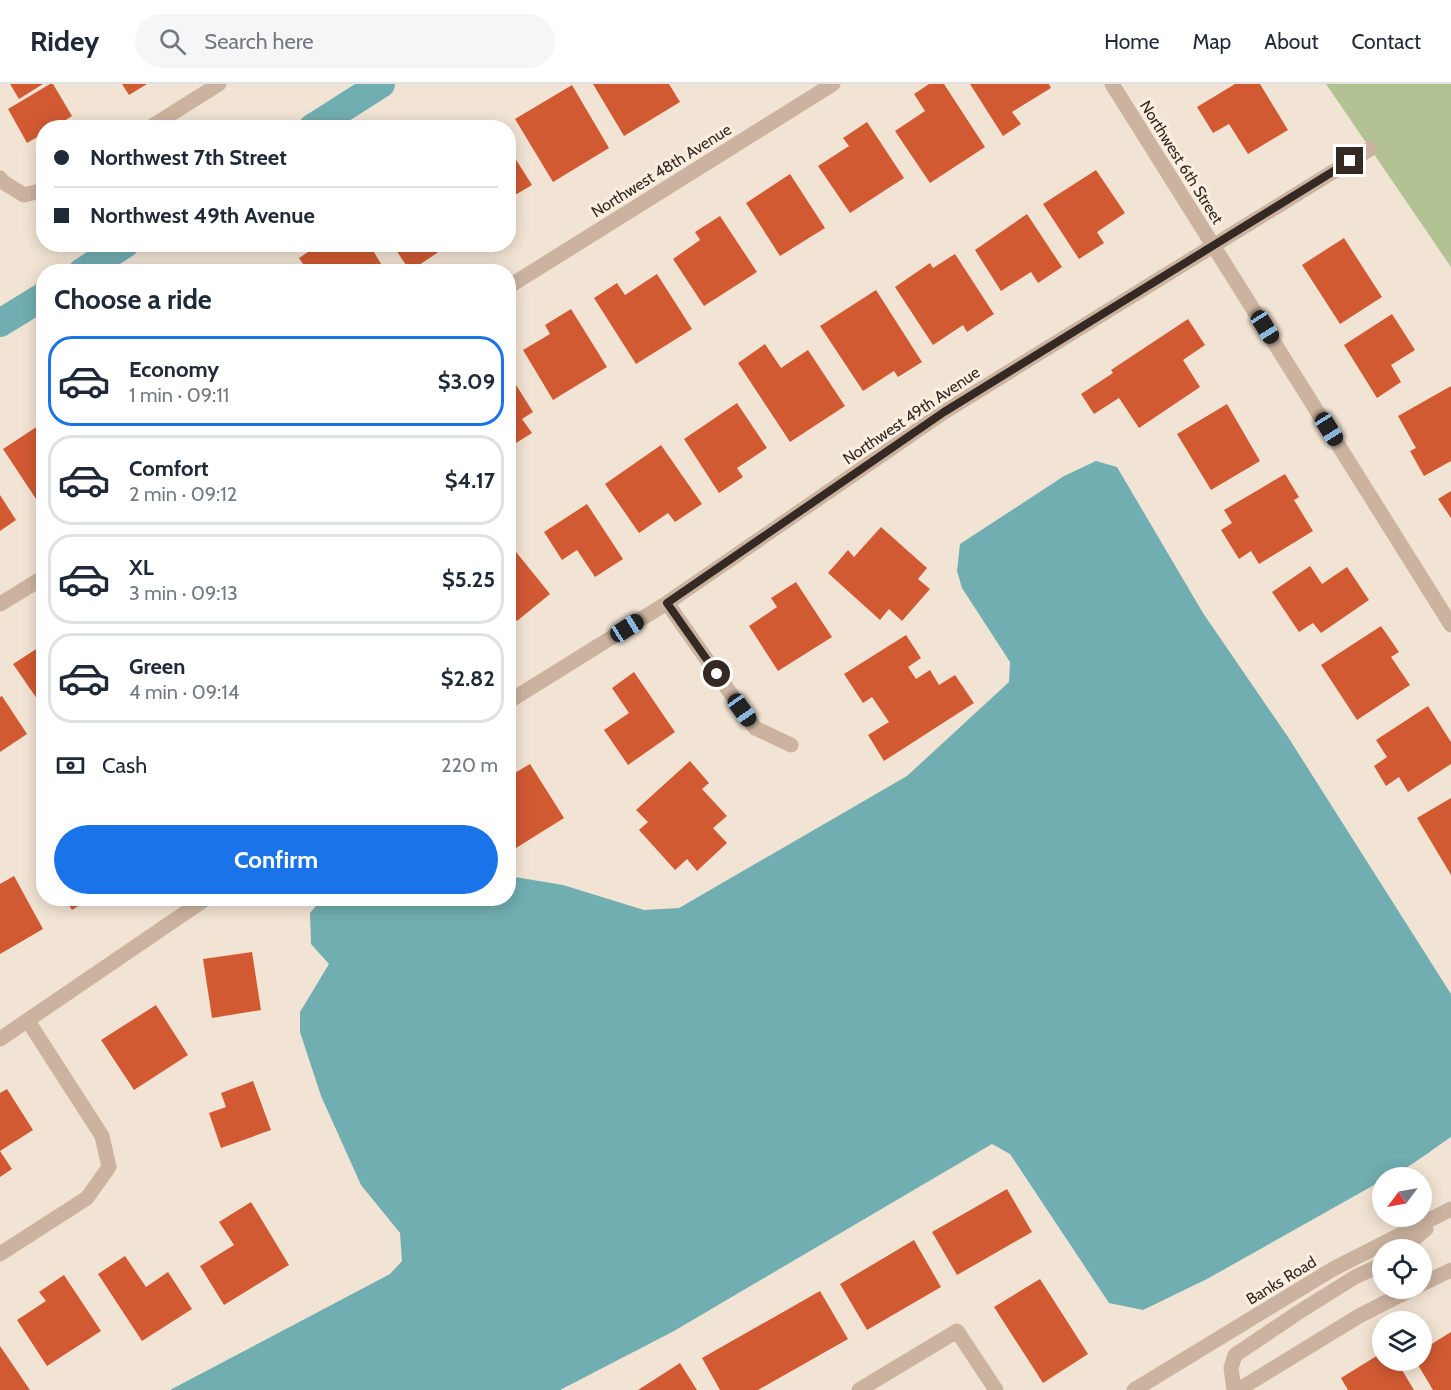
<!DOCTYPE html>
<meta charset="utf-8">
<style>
body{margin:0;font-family:Cabin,sans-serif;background:#f6f6f7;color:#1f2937;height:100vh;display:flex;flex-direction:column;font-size:22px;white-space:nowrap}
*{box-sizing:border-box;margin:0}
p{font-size:20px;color:#747a83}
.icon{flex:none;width:33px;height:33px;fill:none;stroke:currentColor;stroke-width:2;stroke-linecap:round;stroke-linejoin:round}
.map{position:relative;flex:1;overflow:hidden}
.details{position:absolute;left:36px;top:180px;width:480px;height:642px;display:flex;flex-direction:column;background:#fff;border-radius:24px;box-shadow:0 3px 15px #0003}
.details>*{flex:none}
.banner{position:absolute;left:36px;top:36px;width:480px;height:132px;border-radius:24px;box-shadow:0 3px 15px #0003;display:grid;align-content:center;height:132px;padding:0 18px;background:#fff}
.needle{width:39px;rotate:238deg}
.fabs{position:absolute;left:1372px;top:1083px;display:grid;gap:12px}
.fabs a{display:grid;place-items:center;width:60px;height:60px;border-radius:50%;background:#fff;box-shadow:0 3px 15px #0003;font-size:30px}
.end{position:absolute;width:27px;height:27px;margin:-14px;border:8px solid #342923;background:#fff;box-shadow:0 0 0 3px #fff}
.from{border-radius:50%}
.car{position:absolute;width:18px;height:36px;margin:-18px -9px;border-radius:8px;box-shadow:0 0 4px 2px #0007;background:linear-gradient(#222 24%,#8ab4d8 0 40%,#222 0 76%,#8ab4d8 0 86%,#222 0)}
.banner b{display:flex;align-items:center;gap:21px;height:57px;font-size:22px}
.banner b+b{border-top:2px solid #e0e1e3}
.banner i{width:15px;height:15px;background:#1f2937}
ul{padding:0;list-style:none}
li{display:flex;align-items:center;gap:18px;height:90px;margin:0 12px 9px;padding:0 6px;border:3px solid #e0e1e3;border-radius:24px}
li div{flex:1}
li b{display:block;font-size:22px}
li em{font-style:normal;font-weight:700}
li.on{border-color:#1a73e8}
li>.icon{width:54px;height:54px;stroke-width:1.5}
h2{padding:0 18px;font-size:27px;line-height:72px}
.pay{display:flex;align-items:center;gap:15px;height:66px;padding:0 18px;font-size:22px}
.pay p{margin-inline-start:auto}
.action{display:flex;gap:12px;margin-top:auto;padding:12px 18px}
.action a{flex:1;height:69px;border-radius:36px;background:#1a73e8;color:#fff;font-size:24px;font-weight:700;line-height:69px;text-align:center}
header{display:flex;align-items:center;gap:36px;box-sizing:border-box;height:84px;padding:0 30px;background:#fff;border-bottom:2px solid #e0e1e3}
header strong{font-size:28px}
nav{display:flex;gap:33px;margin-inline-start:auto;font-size:21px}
.search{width:420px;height:54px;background:#f6f6f7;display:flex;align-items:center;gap:15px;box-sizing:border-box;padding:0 21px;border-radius:33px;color:#747a83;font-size:22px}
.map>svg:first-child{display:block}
.green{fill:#b2c293}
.water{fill:#71aeb1}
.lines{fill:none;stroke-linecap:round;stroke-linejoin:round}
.canal{stroke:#71aeb1;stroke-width:28}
.building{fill:#d15a33}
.minor{stroke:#cbb39f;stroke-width:15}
.route{stroke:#342923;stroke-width:8}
.labels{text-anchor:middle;stroke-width:6;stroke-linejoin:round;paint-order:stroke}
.street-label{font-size:16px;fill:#342923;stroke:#faeee0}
</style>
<header>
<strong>Ridey</strong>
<div class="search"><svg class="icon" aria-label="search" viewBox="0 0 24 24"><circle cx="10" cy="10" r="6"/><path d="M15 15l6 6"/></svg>Search here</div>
<nav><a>Home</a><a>Map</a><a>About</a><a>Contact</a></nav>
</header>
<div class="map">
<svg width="1451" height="1306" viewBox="0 0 1451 1306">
<rect width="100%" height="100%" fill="#f2e4d4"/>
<path class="green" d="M 1326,0 L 1451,0 L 1451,183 Z"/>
<path class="water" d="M 1096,377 L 1117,383 L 1203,529 L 1288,653 L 1451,910 L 1451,1053 C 1437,1062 1398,1093 1383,1094 L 1383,1096 L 1207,1195 L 1143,1226 L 1109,1219 L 1010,1070 L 992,1060 L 674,1247 L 560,1306 L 170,1306 L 390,1190 L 402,1177 L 400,1149 L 361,1101 L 321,1012 L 300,948 L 300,928 L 329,880 L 311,860 L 310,829 L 322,815 L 508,814 L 509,792 L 563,801 L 644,826 L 679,824 L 907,692 L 1009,598 L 1010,578 L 962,504 L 957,487 L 960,460 L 1064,392 Z"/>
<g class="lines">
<path class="canal" d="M 312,44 L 381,0
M 82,188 L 125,160
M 0,239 L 44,212"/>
</g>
<path class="building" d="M 10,0 L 43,0 L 19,15 Z
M 50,0 L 53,0 L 72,32 L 53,44 L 44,44 L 44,49 L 27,59 L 8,25 Z
M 122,0 L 147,0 L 129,11 Z
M 593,0 L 669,0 L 680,18 L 624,52 Z
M 929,0 L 944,0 L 985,63 L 930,99 L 895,47 L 925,27 L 914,10 Z
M 970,0 L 1049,0 L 1051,4 L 1012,28 L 1021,40 L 1003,52 Z
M 1235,0 L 1260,0 L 1288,46 L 1248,70 L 1229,40 L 1213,49 L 1197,23 Z
M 572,1 L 609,64 L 553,98 L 515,35 Z
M 867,38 L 904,94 L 850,129 L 818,82 L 849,62 L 843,54 Z
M 508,63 L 532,101 L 510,114 L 515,122 L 508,126 Z
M 1096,86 L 1125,129 L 1097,148 L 1104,159 L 1079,175 L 1043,120 Z
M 790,90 L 825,144 L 780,172 L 746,119 Z
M 1027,130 L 1062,183 L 1038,199 L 1031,188 L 1001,207 L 975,166 Z
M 720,132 L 757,188 L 704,222 L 673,175 L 700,156 L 695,148 Z
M 1344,154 L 1382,213 L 1340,240 L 1302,181 Z
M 320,160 L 369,160 L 386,188 L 308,188 L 299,174 Z
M 392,160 L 440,160 L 443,165 L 410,187 Z
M 955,170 L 994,230 L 967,248 L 963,241 L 933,261 L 895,203 L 930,179 L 933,184 Z
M 657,190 L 692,245 L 636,280 L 594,214 L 617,199 L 625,211 Z
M 876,206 L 922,278 L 898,293 L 894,287 L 863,307 L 820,242 Z
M 571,225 L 607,283 L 553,316 L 523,266 L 550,250 L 545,241 Z
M 1392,230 L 1415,266 L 1391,281 L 1401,298 L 1377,314 L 1344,261 Z
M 1188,235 L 1205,261 L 1183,276 L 1200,303 L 1139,344 L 1119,314 L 1094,330 L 1081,310 L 1113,289 L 1111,286 Z
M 765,260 L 781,284 L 808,266 L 845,322 L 790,358 L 738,279 Z
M 508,288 L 533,328 L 522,335 L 532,349 L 508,364 Z
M 1451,302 L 1451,377 L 1424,392 L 1410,367 L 1416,364 L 1398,332 Z
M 737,319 L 767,364 L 737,384 L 743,393 L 719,409 L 684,355 Z
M 1227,320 L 1260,377 L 1211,406 L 1177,350 Z
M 44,338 L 44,419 L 40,421 L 3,365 Z
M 661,361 L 702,420 L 675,438 L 668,429 L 639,449 L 605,400 Z
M 1285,390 L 1299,413 L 1294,416 L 1313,447 L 1259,480 L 1251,467 L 1239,475 L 1221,446 L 1232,439 L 1224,426 Z
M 1451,407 L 1451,434 L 1438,415 Z
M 0,411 L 16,436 L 0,447 Z
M 587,420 L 623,475 L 595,493 L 577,466 L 562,476 L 544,448 Z
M 881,443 L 927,484 L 918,495 L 930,505 L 902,537 L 889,525 L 880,536 L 828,489 L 848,466 L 854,473 Z
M 508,458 L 550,510 L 517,537 L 508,526 Z
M 1310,482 L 1322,500 L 1347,483 L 1369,516 L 1321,549 L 1313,539 L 1299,548 L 1272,508 Z
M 796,498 L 832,553 L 778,587 L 749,542 L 777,523 L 771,514 Z
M 1381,542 L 1399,568 L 1391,573 L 1410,601 L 1357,636 L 1321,581 Z
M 906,551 L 921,574 L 908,583 L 916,595 L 930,586 L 939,601 L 955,591 L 974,619 L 884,677 L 868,651 L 889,638 L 872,613 L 863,619 L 844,590 Z
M 44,560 L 44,625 L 13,580 Z
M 634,588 L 675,648 L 628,681 L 604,646 L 629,629 L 612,604 Z
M 2,612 L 27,650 L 0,668 L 0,613 Z
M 1428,622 L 1451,658 L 1451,680 L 1408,708 L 1399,693 L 1386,702 L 1374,682 L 1387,673 L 1376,656 Z
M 690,677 L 709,699 L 702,705 L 727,732 L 713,744 L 727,759 L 697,787 L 687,775 L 675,786 L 639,746 L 648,738 L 636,726 Z
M 530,680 L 564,734 L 508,769 L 508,693 Z
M 1451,714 L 1451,791 L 1417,734 Z
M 14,792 L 43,845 L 0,870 L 0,800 Z
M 64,814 L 91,814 L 72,826 Z
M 252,868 L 261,926 L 212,934 L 203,875 Z
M 156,921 L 188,971 L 134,1006 L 101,956 Z
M 253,997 L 271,1046 L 221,1064 L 209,1029 L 226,1023 L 221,1009 Z
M 7,1005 L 33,1046 L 0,1067 L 12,1085 L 0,1093 L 0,1009 Z
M 1007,1105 L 1032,1148 L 957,1191 L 932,1148 Z
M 251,1118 L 289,1181 L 224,1221 L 200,1182 L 234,1161 L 219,1138 Z
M 914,1156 L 941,1203 L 867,1246 L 840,1200 Z
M 125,1172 L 146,1203 L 168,1188 L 192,1225 L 142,1257 L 98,1190 Z
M 64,1191 L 101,1247 L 47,1282 L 17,1236 L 46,1217 L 39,1208 Z
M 1040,1195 L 1088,1270 L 1043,1299 L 994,1223 Z
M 820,1207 L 848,1255 L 758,1306 L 720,1306 L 702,1274 Z
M 1451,1248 L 1451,1306 L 1433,1306 L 1415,1276 L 1422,1276 L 1422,1266 Z
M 0,1262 L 30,1306 L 0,1306 Z
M 1383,1268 L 1383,1276 L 1396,1276 L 1414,1306 L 1348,1306 L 1341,1294 Z
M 680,1279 L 697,1306 L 638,1306 Z"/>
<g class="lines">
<path class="minor" d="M 1112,0 L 1451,541
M 149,44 L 219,0
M 0,94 L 3,98 L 24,111 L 44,106
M 508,203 L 833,0
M 667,519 L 755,644 L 791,661
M 0,520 L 44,493
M 508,618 L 667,519 L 944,328 L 1370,65
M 0,955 L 207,814
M 1401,1166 L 1426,1145
M 0,1170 L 87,1114 L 109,1083 L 102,1052 L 28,937
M 1422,1200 L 1451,1186
M 859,1306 L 957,1247 L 996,1306
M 1134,1306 L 1333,1185 L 1451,1125
M 1234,1306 L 1231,1284 L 1235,1271 L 1299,1228 L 1355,1193 L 1383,1180
M 1238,1306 L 1359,1232 L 1414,1204"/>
</g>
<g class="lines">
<path class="route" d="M 717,590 L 667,519 L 944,328 L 1350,77"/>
</g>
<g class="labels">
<g class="street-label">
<text transform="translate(1182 78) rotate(58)" y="6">Northwest 6th Street</text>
<text transform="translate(661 86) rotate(-32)" y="6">Northwest 48th Avenue</text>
<text transform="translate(911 331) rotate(-34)" y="6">Northwest 49th Avenue</text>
<text transform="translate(1281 1196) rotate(-31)" y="6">Banks Road</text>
</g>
</g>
</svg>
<div class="fabs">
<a><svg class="needle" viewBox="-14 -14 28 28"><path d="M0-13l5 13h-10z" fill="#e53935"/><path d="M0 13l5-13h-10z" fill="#747a83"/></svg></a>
<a><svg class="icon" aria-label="locate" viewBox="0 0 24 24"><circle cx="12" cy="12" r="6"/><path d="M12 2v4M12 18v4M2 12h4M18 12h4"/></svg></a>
<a><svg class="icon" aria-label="layers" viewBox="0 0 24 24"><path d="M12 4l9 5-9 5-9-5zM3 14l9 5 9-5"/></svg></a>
</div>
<i class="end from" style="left:717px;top:590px"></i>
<i class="end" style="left:1350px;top:77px"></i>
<i class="car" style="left:1265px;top:243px;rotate:148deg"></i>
<i class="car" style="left:1329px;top:345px;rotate:148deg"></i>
<i class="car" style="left:627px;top:544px;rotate:58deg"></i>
<i class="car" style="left:742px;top:626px;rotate:145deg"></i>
<div class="banner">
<b><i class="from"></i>Northwest 7th Street</b>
<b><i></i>Northwest 49th Avenue</b>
</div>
<section class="details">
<h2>Choose a ride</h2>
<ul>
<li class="on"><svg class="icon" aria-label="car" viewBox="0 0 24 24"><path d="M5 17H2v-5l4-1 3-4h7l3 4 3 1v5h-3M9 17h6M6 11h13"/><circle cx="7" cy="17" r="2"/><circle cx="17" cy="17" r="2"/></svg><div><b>Economy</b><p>1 min · 09:11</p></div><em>$3.09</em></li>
<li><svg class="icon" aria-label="car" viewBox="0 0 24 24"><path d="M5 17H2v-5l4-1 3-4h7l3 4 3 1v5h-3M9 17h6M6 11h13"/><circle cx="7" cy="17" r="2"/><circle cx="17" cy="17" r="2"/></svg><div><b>Comfort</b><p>2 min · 09:12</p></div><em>$4.17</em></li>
<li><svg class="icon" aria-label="car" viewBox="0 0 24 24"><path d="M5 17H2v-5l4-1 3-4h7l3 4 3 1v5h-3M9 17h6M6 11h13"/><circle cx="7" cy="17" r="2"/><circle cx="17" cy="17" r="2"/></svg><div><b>XL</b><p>3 min · 09:13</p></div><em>$5.25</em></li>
<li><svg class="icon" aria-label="car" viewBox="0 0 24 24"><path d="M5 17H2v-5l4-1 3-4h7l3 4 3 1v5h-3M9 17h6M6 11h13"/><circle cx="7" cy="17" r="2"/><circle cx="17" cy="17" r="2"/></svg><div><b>Green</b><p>4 min · 09:14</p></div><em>$2.82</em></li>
</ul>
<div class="pay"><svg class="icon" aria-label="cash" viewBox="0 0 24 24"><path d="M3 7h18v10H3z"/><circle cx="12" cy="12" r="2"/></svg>Cash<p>220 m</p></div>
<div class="action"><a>Confirm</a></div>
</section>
</div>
